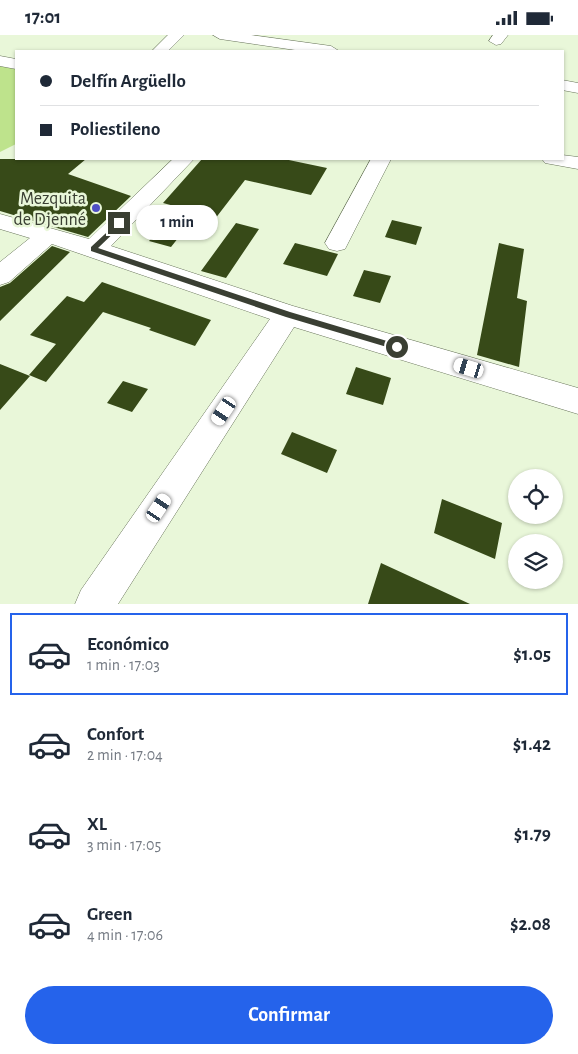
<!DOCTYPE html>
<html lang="es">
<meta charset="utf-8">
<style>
body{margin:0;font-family:"Alegreya Sans",sans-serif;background:#f2f2f3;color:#1f2937;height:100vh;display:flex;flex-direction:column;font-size:19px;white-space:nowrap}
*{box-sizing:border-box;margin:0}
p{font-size:16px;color:#747a83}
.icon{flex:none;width:28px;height:28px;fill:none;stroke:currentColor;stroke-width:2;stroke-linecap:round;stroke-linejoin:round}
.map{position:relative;height:569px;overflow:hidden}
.panel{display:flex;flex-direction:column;background:#fff;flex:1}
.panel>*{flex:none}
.top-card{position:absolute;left:15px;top:15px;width:549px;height:110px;border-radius:0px;box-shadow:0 1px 4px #0004;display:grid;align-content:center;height:110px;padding:0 25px;background:#fff}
.controls{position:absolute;left:508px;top:434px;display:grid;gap:10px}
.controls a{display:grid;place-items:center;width:55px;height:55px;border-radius:50%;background:#fff;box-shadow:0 1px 4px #0004;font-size:25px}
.end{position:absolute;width:22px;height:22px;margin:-11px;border:6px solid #3a3f33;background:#fff;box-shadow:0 0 0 2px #fff}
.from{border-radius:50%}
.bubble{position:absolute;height:35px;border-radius:18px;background:#fff;box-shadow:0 1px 4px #0004;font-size:16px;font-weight:700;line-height:35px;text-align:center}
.car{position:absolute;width:15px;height:30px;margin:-15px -8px;border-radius:6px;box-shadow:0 0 4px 1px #0007;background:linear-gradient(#fff 24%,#345 0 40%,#fff 0 76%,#345 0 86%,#fff 0)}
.top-card b{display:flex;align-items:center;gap:18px;height:48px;font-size:19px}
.top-card b+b{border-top:1px solid #e0e1e3}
.top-card i{width:12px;height:12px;background:#1f2937}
ul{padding:9px 0 0;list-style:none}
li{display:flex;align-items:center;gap:15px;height:82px;margin:0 10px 8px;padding:0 15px;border:2px solid transparent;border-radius:0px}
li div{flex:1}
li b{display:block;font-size:19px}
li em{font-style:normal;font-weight:700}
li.selected{border-color:#2563eb}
li>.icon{width:45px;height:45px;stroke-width:1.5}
.action{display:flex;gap:10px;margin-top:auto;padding:10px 25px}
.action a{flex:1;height:58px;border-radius:30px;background:#2563eb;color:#fff;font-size:20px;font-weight:700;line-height:58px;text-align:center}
.status{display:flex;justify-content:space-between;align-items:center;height:35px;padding:0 25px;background:#fff;direction:ltr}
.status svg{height:14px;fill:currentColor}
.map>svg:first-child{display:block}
.green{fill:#bee38c}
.building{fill:#374a18}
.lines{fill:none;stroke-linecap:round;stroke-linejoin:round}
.minor-casing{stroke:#677359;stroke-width:1}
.minor{fill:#fff;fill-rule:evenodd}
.route{fill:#3a3f33}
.poi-dot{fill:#4e4ec4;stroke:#e9f7d9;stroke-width:2}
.labels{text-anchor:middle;stroke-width:5;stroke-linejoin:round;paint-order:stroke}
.poi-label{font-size:18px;fill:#3a3f33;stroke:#e9f7d9;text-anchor:end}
</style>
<div class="status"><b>17:01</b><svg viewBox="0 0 49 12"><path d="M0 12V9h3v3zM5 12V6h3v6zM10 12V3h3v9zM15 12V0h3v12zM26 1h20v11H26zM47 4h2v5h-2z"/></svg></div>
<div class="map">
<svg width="578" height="569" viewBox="0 0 578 569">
<rect width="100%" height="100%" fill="#e9f7d9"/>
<path class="green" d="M 0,31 L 16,34 L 16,109 L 0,117 Z"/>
<path class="building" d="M 0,124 L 86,124 L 68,139 L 131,161 L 88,202 L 57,193 L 0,176 Z
M 202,124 L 284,124 L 327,133 L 311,160 L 245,145 L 208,193 L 190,188 L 171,212 L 149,206 L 178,172 L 163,168 Z
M 392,185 L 422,192 L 416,210 L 385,202 Z
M 236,188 L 259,194 L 226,243 L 201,236 Z
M 295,208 L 338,219 L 327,241 L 283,229 Z
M 499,208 L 524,214 L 517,263 L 527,266 L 519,332 L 477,320 Z
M 52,211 L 70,217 L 0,286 L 0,252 L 10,248 Z
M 364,235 L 391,241 L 380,268 L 353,261 Z
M 102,247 L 211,285 L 195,311 L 149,295 L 151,293 L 103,277 L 46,347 L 29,340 L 56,309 L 30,300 L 67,261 L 84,267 Z
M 0,329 L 30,341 L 0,375 Z
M 356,332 L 391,343 L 383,370 L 346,359 Z
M 123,346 L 148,354 L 132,377 L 107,368 Z
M 292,397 L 337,415 L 327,438 L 281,419 Z
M 442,464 L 502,488 L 495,524 L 434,498 Z
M 381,528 L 470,569 L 368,569 Z"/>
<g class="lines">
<defs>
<path id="minor" d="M 168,0 L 184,0 L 168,16 L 152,16 Z
M 213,0 L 251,0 L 331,11 L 339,16 L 302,16 L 220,4 Z
M 493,0 L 508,0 L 501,9 L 496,10 L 489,6 Z
M 0,21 L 16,24 L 16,34 L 0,31 Z
M 562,45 L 578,48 L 578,58 L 562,55 Z
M 562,120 L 578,122 L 578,134 L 545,128 L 542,124 L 562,124 Z
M 173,124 L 194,124 L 111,211 L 293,271 L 578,353 L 578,379 L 294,292 L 118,569 L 75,569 L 81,555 L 270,284 L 52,209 L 9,247 L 0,250 L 0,227 L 30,203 L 0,194 L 0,179 L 89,204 Z
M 371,124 L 391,124 L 345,214 L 337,216 L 329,214 L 325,208 Z"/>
</defs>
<use href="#minor" class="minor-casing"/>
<use href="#minor" class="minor"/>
</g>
<path class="route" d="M 119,186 L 122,190 L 98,213 L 290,277 L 397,309 L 401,312 L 397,315 L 286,282 L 91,216 L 91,212 Z"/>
<circle class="poi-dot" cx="96" cy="173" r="5"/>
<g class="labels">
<g class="poi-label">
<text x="86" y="169">Mezquita<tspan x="86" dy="21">de Djenné</tspan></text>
</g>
</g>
</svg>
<div class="controls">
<a><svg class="icon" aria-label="locate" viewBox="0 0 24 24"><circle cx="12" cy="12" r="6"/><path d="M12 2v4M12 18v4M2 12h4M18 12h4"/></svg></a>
<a><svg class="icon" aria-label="layers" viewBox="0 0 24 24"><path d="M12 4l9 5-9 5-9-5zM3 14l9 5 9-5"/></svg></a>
</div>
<i class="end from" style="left:397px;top:312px"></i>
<i class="end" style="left:119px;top:188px"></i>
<div class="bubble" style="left:136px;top:170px;width:82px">1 min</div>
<i class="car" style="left:469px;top:333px;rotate:287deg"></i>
<i class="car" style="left:224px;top:376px;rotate:214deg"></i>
<i class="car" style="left:159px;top:473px;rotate:34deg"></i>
<div class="top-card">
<b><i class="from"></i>Delfín Argüello</b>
<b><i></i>Poliestileno</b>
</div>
</div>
<section class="panel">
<ul>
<li class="selected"><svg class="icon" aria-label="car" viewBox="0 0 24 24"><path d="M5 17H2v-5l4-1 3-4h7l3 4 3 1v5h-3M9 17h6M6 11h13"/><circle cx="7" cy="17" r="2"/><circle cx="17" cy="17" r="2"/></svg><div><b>Económico</b><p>1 min · 17:03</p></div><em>$1.05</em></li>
<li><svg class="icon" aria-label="car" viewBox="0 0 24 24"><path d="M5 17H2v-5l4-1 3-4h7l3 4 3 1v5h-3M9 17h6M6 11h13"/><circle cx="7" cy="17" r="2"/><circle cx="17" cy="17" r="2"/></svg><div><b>Confort</b><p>2 min · 17:04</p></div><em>$1.42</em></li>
<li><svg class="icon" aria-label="car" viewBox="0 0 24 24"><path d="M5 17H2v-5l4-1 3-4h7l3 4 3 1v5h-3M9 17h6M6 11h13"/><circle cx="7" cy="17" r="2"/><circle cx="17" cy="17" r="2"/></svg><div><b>XL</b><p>3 min · 17:05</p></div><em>$1.79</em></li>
<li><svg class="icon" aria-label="car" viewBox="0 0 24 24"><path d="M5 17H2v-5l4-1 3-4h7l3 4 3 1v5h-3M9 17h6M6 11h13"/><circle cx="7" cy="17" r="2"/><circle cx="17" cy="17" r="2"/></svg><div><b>Green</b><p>4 min · 17:06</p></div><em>$2.08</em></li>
</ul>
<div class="action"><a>Confirmar</a></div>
</section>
